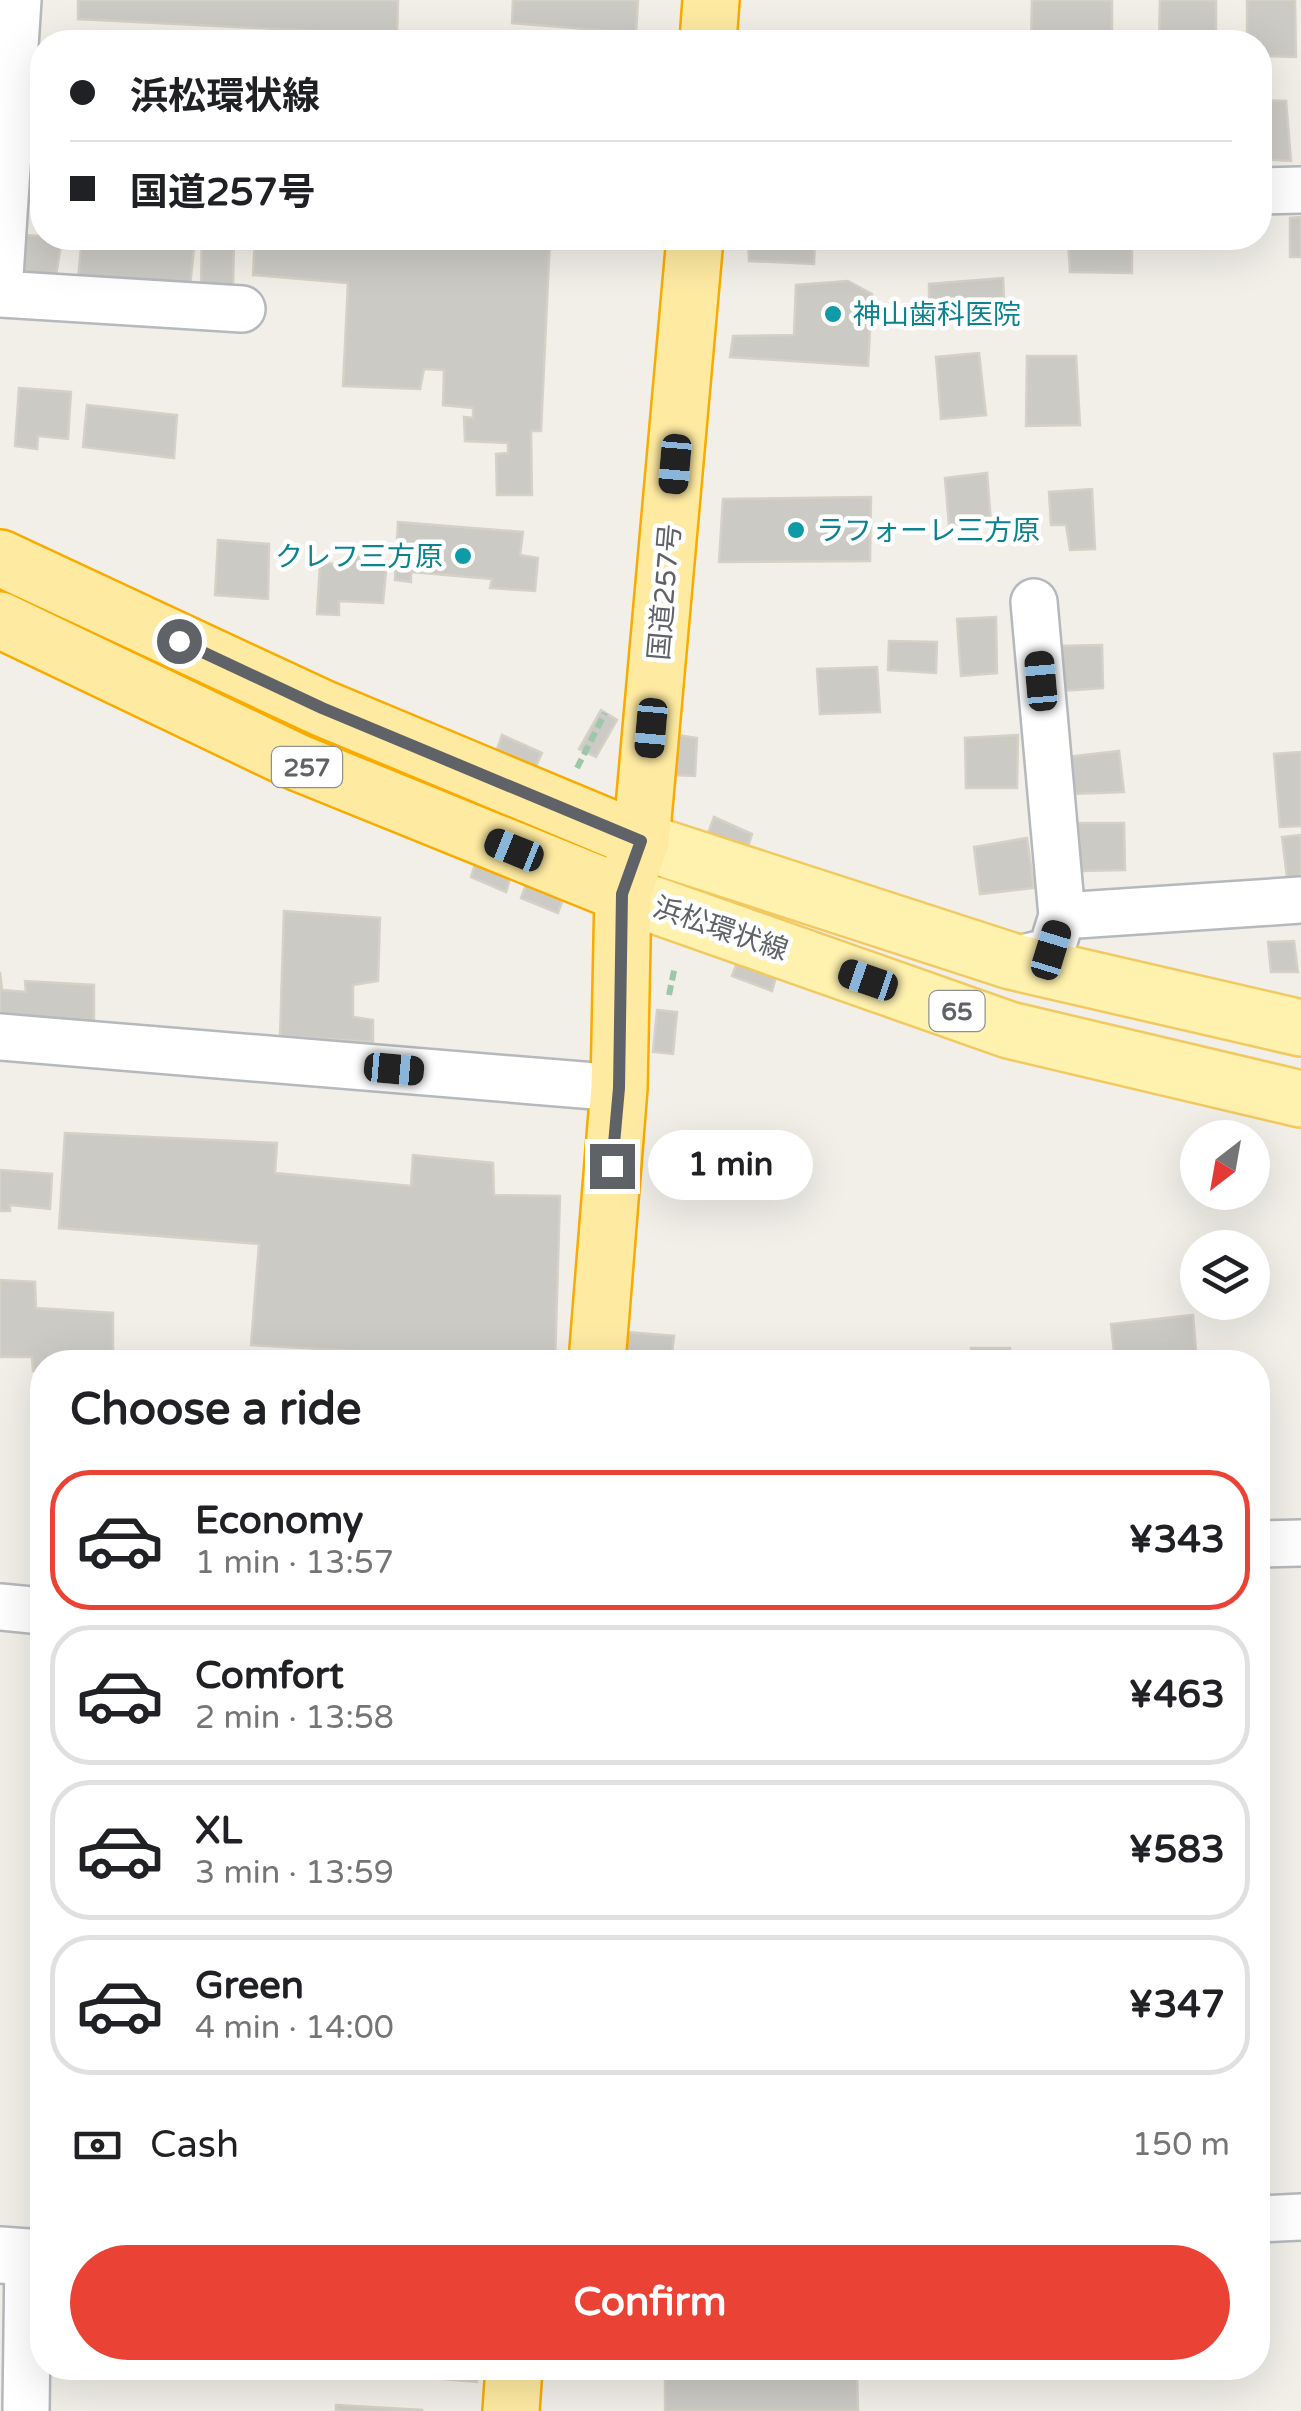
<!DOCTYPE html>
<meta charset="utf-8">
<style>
body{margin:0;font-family:"Varela Round","Noto Sans JP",sans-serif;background:#f6f6f6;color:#202124;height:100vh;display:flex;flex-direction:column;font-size:38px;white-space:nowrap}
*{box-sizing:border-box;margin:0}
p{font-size:32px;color:#757577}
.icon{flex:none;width:55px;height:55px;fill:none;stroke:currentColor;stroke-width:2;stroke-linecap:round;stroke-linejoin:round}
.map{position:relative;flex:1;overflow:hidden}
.sheet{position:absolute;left:30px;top:1350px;width:1240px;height:1030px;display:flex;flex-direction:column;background:#fff;border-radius:40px;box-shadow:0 10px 40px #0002}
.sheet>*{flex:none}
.top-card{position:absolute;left:30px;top:30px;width:1242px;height:220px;border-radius:40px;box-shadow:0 10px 40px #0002;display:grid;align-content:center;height:220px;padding:0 40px;background:#fff}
.needle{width:65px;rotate:211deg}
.tools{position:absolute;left:1180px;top:1120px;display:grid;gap:20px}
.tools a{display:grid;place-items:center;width:90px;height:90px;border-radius:50%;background:#fff;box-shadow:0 10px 40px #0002;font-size:50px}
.end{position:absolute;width:45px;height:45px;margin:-22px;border:12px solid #5f6368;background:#fff;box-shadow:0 0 0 5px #fff}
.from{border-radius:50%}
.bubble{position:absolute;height:70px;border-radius:35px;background:#fff;box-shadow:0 10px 40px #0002;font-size:32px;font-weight:700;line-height:70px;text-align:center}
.car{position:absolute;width:30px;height:60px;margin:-30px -15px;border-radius:12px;box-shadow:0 0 8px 2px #0007;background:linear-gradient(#222 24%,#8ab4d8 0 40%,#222 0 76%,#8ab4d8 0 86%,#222 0)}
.top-card b{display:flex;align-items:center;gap:35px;height:95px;font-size:38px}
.top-card b+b{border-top:2px solid #e0e0e0}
.top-card i{width:25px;height:25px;background:#202124}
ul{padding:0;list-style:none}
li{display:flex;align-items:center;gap:30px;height:140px;margin:0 20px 15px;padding:0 20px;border:5px solid #e0e0e0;border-radius:40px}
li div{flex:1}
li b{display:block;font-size:38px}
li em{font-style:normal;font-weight:700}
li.selected{border-color:#ea4335}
li>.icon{width:90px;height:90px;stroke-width:1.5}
h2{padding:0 40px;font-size:45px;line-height:120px}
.pay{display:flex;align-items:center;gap:25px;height:110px;padding:0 40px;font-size:38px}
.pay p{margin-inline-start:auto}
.button{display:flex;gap:20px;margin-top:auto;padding:20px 40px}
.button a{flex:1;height:115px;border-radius:60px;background:#ea4335;color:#fff;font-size:40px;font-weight:700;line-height:115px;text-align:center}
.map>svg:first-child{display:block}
.building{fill:#cccac5;stroke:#d6d1c6;stroke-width:2.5}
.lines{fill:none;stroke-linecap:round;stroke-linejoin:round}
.minor-casing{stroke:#b5b8bc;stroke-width:50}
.tertiary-casing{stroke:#b5b8bc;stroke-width:60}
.primary-casing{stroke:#f2c960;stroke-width:60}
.trunk-casing{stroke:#f9ab00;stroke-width:60}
.path{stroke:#9cc7a9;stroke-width:6;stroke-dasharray:10 5;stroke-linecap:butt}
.minor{stroke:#fff;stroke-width:45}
.tertiary{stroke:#fff;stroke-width:55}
.primary{stroke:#fff2af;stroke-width:55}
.trunk{stroke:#feeaa1;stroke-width:55}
.route{stroke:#5f6368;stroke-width:12}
.culture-dot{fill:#0f9aa8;stroke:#fff;stroke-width:4}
.labels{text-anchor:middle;stroke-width:9;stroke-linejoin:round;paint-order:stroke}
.shield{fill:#fff;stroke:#8f9295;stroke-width:2.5}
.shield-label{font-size:25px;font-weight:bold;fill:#5f6368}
.culture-label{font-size:28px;fill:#0d838f;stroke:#fff;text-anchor:start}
.street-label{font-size:28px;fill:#5f6368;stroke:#fff}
</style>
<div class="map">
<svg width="1301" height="2411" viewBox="0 0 1301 2411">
<rect width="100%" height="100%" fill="#f1efe8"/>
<path class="building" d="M 78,0 L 398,0 L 397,35 L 78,19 Z
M 513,0 L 638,0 L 636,33 L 512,23 Z
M 1032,0 L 1112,0 L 1112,42 L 1031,42 Z
M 1160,0 L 1216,0 L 1216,42 L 1159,42 Z
M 1247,0 L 1295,0 L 1296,57 L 1260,56 L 1260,42 L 1247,42 Z
M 1260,100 L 1286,101 L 1291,161 L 1260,159 Z
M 1301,217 L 1301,257 L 1290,257 L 1290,218 Z
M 13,234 L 62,238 L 55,282 L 9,280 Z
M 82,238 L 195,238 L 190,287 L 78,278 Z
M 202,238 L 234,238 L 233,288 L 201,284 Z
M 255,238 L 550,238 L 541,431 L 531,431 L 532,495 L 497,495 L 496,454 L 508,453 L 508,443 L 465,441 L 464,417 L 473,418 L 473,408 L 443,405 L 444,370 L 424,369 L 420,389 L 343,386 L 348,283 L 253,275 Z
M 748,238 L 815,238 L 814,264 L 749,261 Z
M 1068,238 L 1132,238 L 1132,273 L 1070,272 Z
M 1003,278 L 1005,319 L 929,320 L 929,284 Z
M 848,281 L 872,294 L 868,366 L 730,357 L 733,336 L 794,335 L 796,285 Z
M 979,353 L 986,415 L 941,419 L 936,357 Z
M 1027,356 L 1076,356 L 1080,425 L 1026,426 Z
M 19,388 L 71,392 L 68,439 L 38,436 L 37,449 L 15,446 Z
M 87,405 L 177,415 L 174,458 L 83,447 Z
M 987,473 L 991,523 L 949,525 L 945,478 Z
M 1092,489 L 1095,549 L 1070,550 L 1066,525 L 1051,525 L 1049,492 Z
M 871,497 L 870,561 L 719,562 L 723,499 Z
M 398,522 L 523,532 L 520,555 L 538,558 L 535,591 L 490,588 L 492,579 L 411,572 L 411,582 L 395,580 Z
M 218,540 L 269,544 L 268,599 L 215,595 Z
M 350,556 L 387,561 L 383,603 L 339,601 L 339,615 L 317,614 L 320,563 L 351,565 Z
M 996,617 L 997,673 L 961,676 L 957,619 Z
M 889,641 L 937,642 L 936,673 L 888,670 Z
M 1102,645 L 1103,688 L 1061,691 L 1058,646 Z
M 877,667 L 880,712 L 820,714 L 817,669 Z
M 601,710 L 617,720 L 596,757 L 579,749 Z
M 502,735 L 542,753 L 533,773 L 495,755 Z
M 677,735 L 697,738 L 695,776 L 675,775 Z
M 1018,735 L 1017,788 L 966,788 L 965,738 Z
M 1119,751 L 1124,792 L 1071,794 L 1066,757 Z
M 1301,752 L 1301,826 L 1280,827 L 1274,754 Z
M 714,817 L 752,834 L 746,853 L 707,836 Z
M 1078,823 L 1124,823 L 1125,870 L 1082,871 Z
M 1301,835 L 1301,884 L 1288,885 L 1282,837 Z
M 1027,838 L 1034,888 L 980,894 L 974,847 Z
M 477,858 L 512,873 L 506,892 L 471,877 Z
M 528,879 L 565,893 L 558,913 L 521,898 Z
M 284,911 L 380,918 L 378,981 L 353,985 L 353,1017 L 373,1020 L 373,1042 L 280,1036 Z
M 1294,941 L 1298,972 L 1271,972 L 1268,942 Z
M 738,960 L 777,973 L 772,991 L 732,976 Z
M 0,972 L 2,990 L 26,992 L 25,981 L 94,985 L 94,1033 L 0,1027 Z
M 657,1010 L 677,1012 L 673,1054 L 653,1052 Z
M 65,1133 L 277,1143 L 275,1173 L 411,1186 L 413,1155 L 493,1163 L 494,1195 L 560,1196 L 555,1362 L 251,1345 L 259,1244 L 59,1228 Z
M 0,1170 L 52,1174 L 50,1209 L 10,1205 L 10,1211 L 0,1211 Z
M 0,1280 L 35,1282 L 36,1308 L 113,1313 L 113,1362 L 42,1362 L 42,1371 L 33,1371 L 32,1357 L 0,1357 Z
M 1193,1315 L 1197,1362 L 1115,1362 L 1111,1324 Z
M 626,1332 L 674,1336 L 671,1362 L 623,1362 Z
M 971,1348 L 1010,1348 L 1011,1362 L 963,1362 L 963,1356 L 972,1356 Z
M 410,2368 L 478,2368 L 477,2382 L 410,2376 Z
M 857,2374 L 858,2411 L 665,2411 L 665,2375 Z
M 336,2405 L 422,2410 L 422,2411 L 336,2411 Z"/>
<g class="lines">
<defs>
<path id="minor" d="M 1260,191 L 1301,190
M 0,276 L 18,0
M 0,294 L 242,309
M 1034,602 L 1062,916
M 1011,961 L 1051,951 L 1062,916 L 1301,900
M 0,1037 L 619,1088
M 1258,1544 L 1301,1543
M 0,1607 L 42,1611
M 1258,2219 L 1301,2217
M 26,2411 L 28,2257"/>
<path id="tertiary" d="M 0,2255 L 42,2258"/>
<path id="primary" d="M 641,841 L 1011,961 L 1301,1028
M 623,894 L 1009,1030 L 1301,1099"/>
<path id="trunk" d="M 708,42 L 711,0
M 0,558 L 322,708 L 641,841
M 0,620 L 299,763 L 623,894
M 597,1362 L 619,1088 L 623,894 L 641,841 L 695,238
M 511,2411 L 514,2368"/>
</defs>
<use href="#minor" class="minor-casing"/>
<use href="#tertiary" class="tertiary-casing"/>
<use href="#primary" class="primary-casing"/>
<use href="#trunk" class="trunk-casing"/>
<path class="path" d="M 577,768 L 605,713
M 669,995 L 675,966"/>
<use href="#minor" class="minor"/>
<use href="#tertiary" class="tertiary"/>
<use href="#primary" class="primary"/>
<use href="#trunk" class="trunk"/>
</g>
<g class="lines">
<path class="route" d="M 179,641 L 322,708 L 641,841 L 622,894 L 619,1088 L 612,1166"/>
</g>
<g class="culture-dot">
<circle cx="833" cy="314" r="10"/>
<circle cx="796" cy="530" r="10"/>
<circle cx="463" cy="556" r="10"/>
</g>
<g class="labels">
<g class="shield">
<rect x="272" y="747" width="70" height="40" rx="8"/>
<rect x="929.5" y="991" width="55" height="40" rx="8"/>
</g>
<g class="shield-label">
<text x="307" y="776">257</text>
<text x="957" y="1020">65</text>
</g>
<g class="culture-label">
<text x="853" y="324">神山歯科医院</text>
<text x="816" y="540">ラフォーレ三方原</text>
<text x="443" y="566" text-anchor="end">クレフ三方原</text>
</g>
<g class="street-label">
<text transform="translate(664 592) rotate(-85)" y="10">国道257号</text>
<text transform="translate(721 928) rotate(19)" y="10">浜松環状線</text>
</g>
</g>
</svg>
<div class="tools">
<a><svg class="needle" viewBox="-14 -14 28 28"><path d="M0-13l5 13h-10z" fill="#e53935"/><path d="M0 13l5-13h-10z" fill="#757577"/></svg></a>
<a><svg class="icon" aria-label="layers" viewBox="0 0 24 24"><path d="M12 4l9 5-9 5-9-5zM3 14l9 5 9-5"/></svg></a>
</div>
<i class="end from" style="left:179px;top:641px"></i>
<i class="end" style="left:612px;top:1166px"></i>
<div class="bubble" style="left:648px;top:1130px;width:165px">1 min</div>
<i class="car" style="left:675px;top:464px;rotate:185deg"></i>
<i class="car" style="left:1041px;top:681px;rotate:355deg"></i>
<i class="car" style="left:651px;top:728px;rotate:185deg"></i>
<i class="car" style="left:514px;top:850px;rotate:292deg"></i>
<i class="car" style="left:1051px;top:950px;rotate:17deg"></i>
<i class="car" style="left:868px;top:980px;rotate:289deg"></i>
<i class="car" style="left:394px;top:1069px;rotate:95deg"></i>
<div class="top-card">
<b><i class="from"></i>浜松環状線</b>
<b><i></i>国道257号</b>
</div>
<section class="sheet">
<h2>Choose a ride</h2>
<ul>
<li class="selected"><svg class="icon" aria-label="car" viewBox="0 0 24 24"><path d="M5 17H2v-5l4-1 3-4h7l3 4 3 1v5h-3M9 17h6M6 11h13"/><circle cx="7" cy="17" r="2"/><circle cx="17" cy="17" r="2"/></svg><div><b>Economy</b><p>1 min · 13:57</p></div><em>¥343</em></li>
<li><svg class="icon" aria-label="car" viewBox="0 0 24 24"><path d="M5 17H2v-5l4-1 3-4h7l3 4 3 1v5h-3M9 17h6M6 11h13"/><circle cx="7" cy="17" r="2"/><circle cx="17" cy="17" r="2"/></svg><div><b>Comfort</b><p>2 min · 13:58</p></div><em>¥463</em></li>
<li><svg class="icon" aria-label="car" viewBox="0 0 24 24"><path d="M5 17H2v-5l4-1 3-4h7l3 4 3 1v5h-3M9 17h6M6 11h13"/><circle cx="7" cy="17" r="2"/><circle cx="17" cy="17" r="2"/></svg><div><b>XL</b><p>3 min · 13:59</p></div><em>¥583</em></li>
<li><svg class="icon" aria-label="car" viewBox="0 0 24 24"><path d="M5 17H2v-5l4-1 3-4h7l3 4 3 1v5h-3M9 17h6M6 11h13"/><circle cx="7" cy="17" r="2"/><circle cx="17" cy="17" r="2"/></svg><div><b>Green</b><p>4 min · 14:00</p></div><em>¥347</em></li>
</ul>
<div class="pay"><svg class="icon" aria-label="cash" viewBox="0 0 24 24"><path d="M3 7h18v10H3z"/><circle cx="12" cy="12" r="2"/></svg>Cash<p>150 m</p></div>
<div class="button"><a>Confirm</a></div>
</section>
</div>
